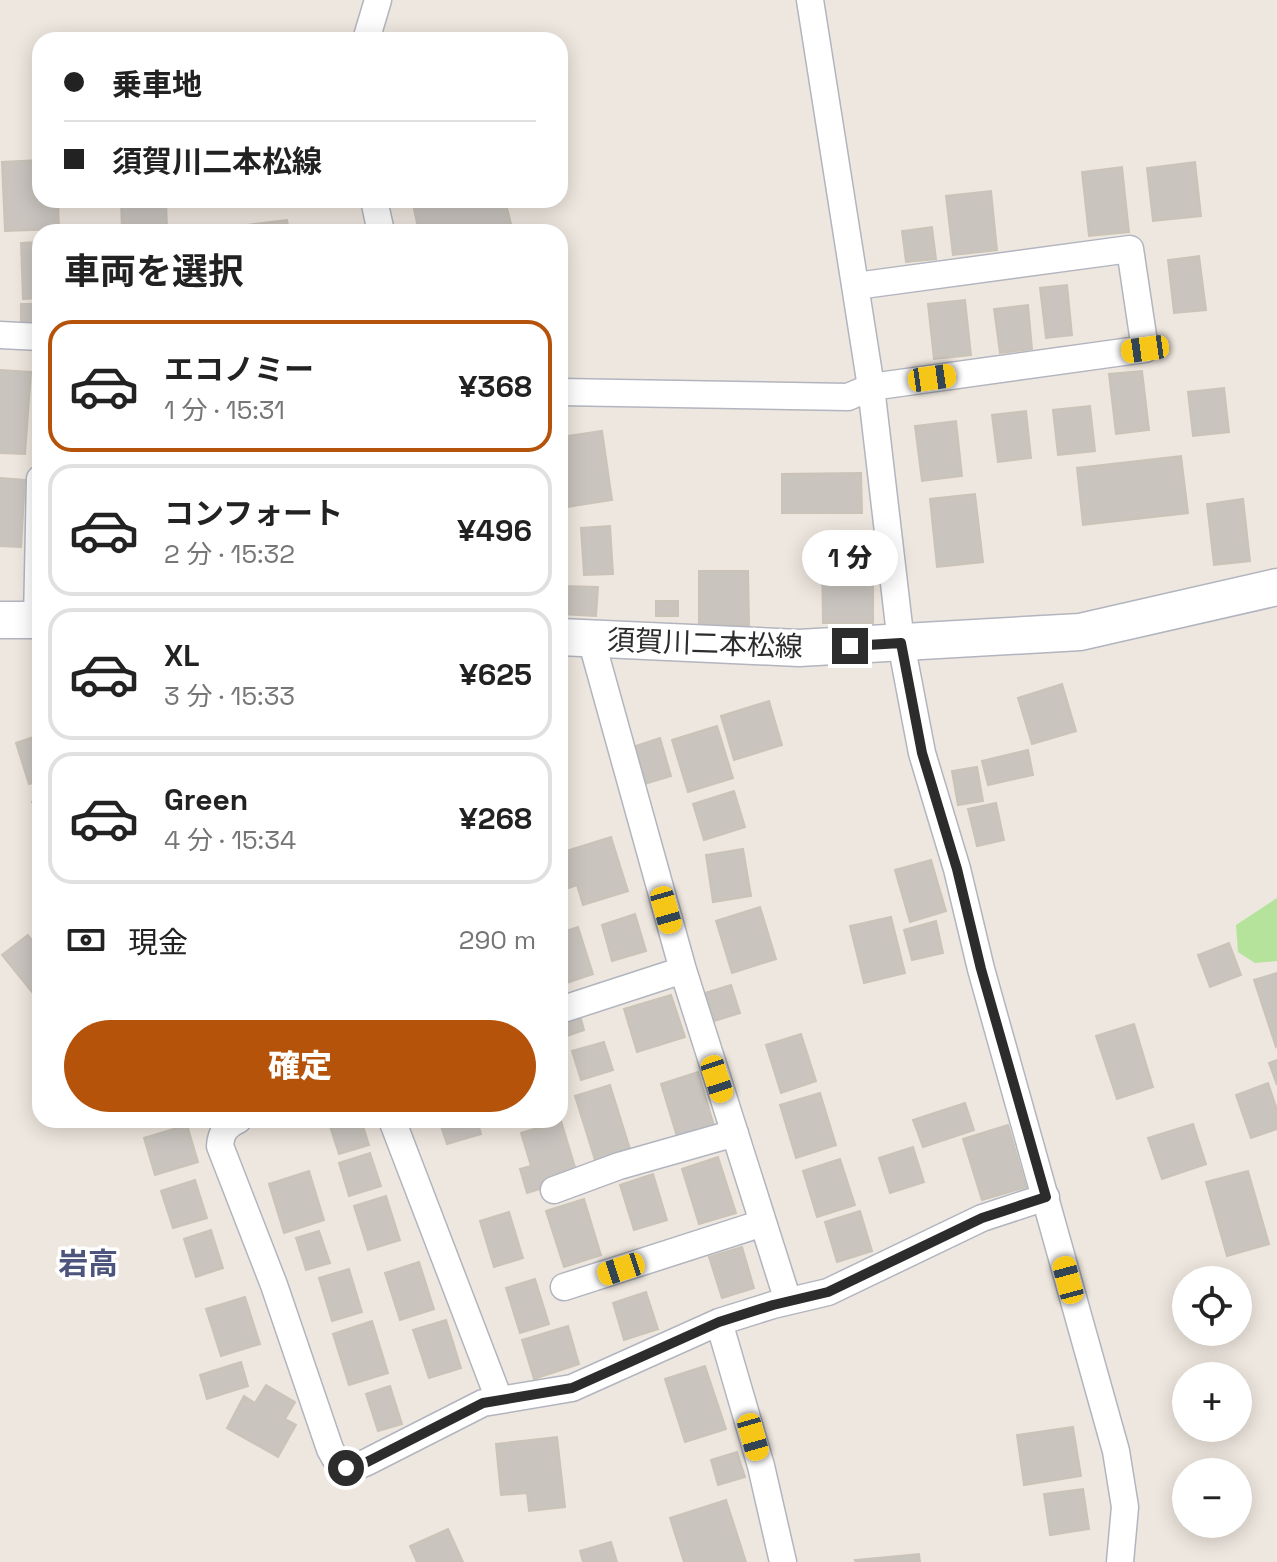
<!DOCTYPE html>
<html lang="ja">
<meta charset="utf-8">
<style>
body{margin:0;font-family:"Space Grotesk","Noto Sans JP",sans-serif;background:#f2f2f2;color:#222;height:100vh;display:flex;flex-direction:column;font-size:30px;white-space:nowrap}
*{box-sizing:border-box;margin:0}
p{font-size:26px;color:#767676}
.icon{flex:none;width:44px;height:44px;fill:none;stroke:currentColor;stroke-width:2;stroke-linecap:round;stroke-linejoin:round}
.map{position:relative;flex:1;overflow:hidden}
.side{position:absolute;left:32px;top:224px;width:536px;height:904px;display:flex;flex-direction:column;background:#fff;border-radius:24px;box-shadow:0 4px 20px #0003}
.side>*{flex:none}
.guide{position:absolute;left:32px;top:32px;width:536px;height:176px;border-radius:24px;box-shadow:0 4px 20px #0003;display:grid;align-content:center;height:176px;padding:0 32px;background:#fff}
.controls{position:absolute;left:1172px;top:1266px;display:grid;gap:16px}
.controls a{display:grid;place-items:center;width:80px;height:80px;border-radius:50%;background:#fff;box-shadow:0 4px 20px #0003;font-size:40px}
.end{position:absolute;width:36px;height:36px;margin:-18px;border:10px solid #2c2c2c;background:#fff;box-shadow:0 0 0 4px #fff}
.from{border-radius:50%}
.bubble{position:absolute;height:56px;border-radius:28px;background:#fff;box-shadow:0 4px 20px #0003;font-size:26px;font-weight:800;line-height:56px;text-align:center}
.car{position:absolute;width:24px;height:48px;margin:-24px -12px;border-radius:10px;box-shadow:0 0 6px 2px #0007;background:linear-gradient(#f5c518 24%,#345 0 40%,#f5c518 0 76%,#345 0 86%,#f5c518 0)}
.guide b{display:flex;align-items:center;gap:28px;height:76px;font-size:30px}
.guide b+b{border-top:2px solid #e0e0e0}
.guide i{width:20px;height:20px;background:#222}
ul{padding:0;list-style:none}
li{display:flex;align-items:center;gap:24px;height:132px;margin:0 16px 12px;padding:0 16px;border:4px solid #e0e0e0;border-radius:24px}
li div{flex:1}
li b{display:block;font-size:30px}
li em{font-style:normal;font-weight:800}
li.active{border-color:#b45309}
li>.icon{width:72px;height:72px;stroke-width:1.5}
h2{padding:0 32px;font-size:36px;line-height:96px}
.pay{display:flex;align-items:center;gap:20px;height:88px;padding:0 32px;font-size:30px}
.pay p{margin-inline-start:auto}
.button{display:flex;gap:16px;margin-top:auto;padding:16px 32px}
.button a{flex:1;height:92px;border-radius:48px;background:#b45309;color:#fff;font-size:32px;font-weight:800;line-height:92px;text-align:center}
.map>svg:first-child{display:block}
.green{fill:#b5e39c}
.building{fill:#c9c4be;stroke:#c9c3b8;stroke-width:2}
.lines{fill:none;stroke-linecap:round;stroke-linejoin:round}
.street-casing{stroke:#b2b5bf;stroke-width:29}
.secondary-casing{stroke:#b2b5bf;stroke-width:39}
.street{stroke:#fff;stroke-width:26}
.secondary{stroke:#fff;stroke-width:36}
.route{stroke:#2c2c2c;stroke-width:10}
.labels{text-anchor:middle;stroke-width:7;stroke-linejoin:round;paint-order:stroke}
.street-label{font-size:28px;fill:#2c2c2c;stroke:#fff}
.neighbourhood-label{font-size:30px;font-weight:bold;fill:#4d557d;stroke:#fff}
</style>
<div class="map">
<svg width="1277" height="1562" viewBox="0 0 1277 1562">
<rect width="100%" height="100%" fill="#eee7df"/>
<path class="green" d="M 1277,898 L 1277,961 L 1255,963 L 1238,952 L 1236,925 Z"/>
<path class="building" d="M 40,160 L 40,200 L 58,200 L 59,229 L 5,231 L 2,162 Z
M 1195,162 L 1201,216 L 1153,221 L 1147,168 Z
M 1122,167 L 1129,232 L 1089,236 L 1082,172 Z
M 991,191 L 997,250 L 953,255 L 946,196 Z
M 121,200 L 166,200 L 167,230 L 122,231 Z
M 412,200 L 505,200 L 513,232 L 419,232 Z
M 287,220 L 289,232 L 240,232 L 239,226 Z
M 932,227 L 936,259 L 906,262 L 902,231 Z
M 40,242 L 40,298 L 23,299 L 21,243 Z
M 1199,256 L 1206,310 L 1174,313 L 1168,260 Z
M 1067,285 L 1072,335 L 1046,338 L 1040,288 Z
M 965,300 L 971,355 L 934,359 L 928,304 Z
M 21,304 L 40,304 L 40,331 L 21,331 Z
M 1028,305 L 1032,349 L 1000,353 L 994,309 Z
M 0,370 L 31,372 L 25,454 L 0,453 Z
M 1142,371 L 1149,430 L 1116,434 L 1109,374 Z
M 1224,388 L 1229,432 L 1193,436 L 1188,392 Z
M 1090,406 L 1095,451 L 1058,455 L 1053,410 Z
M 1026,411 L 1031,458 L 998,462 L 992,415 Z
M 956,421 L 962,476 L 922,481 L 915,426 Z
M 602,431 L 612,500 L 560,508 L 560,437 Z
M 1181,456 L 1188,513 L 1083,525 L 1077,468 Z
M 861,473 L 862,513 L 782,513 L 782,474 Z
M 0,478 L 25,480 L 21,547 L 0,546 Z
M 975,494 L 983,562 L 937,567 L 930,499 Z
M 1243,499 L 1250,561 L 1214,565 L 1207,504 Z
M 610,526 L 613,574 L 584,575 L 581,528 Z
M 873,552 L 873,623 L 823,623 L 822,553 Z
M 560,553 L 563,553 L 562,586 L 598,587 L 596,616 L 560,614 Z
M 699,571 L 748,571 L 749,625 L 699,625 Z
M 656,601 L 678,601 L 678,616 L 656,616 Z
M 1062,684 L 1076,731 L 1032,744 L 1018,698 Z
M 769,701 L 782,745 L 734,760 L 721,716 Z
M 717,726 L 733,778 L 688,792 L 672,740 Z
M 40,735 L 40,781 L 29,784 L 16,743 Z
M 660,738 L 671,776 L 641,785 L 630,748 Z
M 1028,750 L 1033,775 L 988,785 L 982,761 Z
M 977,767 L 983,801 L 958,805 L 952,771 Z
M 734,791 L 745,827 L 704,840 L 693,804 Z
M 40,798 L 40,816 L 32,802 Z
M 996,803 L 1004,840 L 977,846 L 968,809 Z
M 611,837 L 628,891 L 583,905 L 577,885 L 560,891 L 560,853 Z
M 743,849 L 751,896 L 713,902 L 706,855 Z
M 931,860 L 946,911 L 910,922 L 895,870 Z
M 760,907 L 776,959 L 732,973 L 716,921 Z
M 635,914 L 646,951 L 612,961 L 602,925 Z
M 891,917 L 905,973 L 864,983 L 850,926 Z
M 936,921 L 943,953 L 912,960 L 904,930 Z
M 578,927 L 593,974 L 560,985 L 560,933 Z
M 28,935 L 40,950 L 40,1002 L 2,955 Z
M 1229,943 L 1241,975 L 1210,987 L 1198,955 Z
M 1277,973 L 1277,1046 L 1276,1047 L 1254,980 Z
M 731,985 L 740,1013 L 711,1022 L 702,994 Z
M 671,995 L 685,1037 L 637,1052 L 624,1009 Z
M 580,1015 L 584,1030 L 567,1036 L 562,1021 Z
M 1134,1024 L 1153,1087 L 1117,1099 L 1096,1036 Z
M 801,1034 L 816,1081 L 781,1093 L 766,1045 Z
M 604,1042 L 613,1070 L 581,1080 L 572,1051 Z
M 1277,1060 L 1277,1085 L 1269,1063 Z
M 698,1072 L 715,1129 L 678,1140 L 661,1084 Z
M 1268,1083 L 1277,1110 L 1277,1129 L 1251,1138 L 1236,1095 Z
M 610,1085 L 630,1149 L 595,1160 L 575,1096 Z
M 820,1093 L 836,1145 L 796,1158 L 780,1105 Z
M 965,1103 L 974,1130 L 923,1147 L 913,1120 Z
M 328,1120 L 361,1120 L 369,1145 L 339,1154 Z
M 439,1120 L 477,1120 L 481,1134 L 447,1144 Z
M 561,1121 L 578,1177 L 527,1193 L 520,1169 L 531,1166 L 521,1133 Z
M 1193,1124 L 1206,1164 L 1162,1179 L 1148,1138 Z
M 187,1125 L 198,1162 L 155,1175 L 144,1138 Z
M 1008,1125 L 1026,1187 L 982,1200 L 963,1139 Z
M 913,1147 L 924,1182 L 890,1193 L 879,1158 Z
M 370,1153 L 381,1186 L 349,1196 L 339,1163 Z
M 718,1157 L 736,1213 L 699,1224 L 682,1169 Z
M 840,1159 L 855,1205 L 817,1217 L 803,1171 Z
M 309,1171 L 324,1220 L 284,1233 L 269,1184 Z
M 1248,1171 L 1269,1244 L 1227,1256 L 1206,1182 Z
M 653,1174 L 667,1220 L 634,1230 L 620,1185 Z
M 195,1180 L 207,1218 L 173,1228 L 161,1191 Z
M 386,1196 L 400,1240 L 368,1250 L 354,1206 Z
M 584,1199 L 601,1255 L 564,1267 L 546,1211 Z
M 860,1211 L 872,1251 L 837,1262 L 825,1222 Z
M 509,1212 L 523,1258 L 494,1267 L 480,1221 Z
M 211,1230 L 223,1268 L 196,1277 L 184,1239 Z
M 319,1231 L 330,1263 L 306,1270 L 296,1238 Z
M 742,1247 L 754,1288 L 722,1298 L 709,1257 Z
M 419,1262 L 434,1309 L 400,1320 L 385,1273 Z
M 349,1269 L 362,1312 L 332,1321 L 319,1278 Z
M 535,1279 L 549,1324 L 520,1333 L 506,1288 Z
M 646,1292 L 658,1329 L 624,1340 L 613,1303 Z
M 245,1297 L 260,1344 L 221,1356 L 206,1309 Z
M 446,1320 L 461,1368 L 429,1378 L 413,1330 Z
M 372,1321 L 388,1373 L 349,1385 L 333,1334 Z
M 568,1326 L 579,1364 L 534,1379 L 522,1340 Z
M 241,1362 L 248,1386 L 207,1399 L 200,1375 Z
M 705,1366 L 726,1429 L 685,1442 L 665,1379 Z
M 266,1385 L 295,1402 L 285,1419 L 296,1425 L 278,1457 L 227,1428 L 244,1396 L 255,1403 Z
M 390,1386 L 402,1424 L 378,1431 L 366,1394 Z
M 1073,1427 L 1081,1476 L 1024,1485 L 1017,1435 Z
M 557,1437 L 565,1507 L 529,1511 L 527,1493 L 501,1495 L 496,1444 Z
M 737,1452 L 745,1477 L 718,1485 L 711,1460 Z
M 1083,1489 L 1089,1529 L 1050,1535 L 1044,1494 Z
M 726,1500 L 746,1562 L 684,1562 L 670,1518 Z
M 448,1529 L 463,1562 L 417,1562 L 410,1546 Z
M 611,1542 L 617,1562 L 583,1562 L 580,1551 Z
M 919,1554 L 920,1562 L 856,1562 L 855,1560 Z"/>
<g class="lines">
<defs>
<path id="street" d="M 810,0 L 871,387 L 901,643 L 922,753 L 957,869 L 981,969 L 1116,1451 L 1125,1507 L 1120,1562
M 366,40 L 378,0
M 374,200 L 381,232
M 0,335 L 40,337
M 560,392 L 848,397 L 871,387 L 1145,349 L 1130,249 L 856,286
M 37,620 L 40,479
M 591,639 L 683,970 L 788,1301
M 560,1010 L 683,970
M 238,1120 C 226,1125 221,1133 220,1146 L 274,1285 L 330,1449 C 341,1470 345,1472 367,1462 L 483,1403 L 572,1388 L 719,1322 L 773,1305 L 828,1292 L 982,1218 L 1046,1197
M 392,1120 L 499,1399
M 554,1190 L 619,1166 L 735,1133
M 564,1287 L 763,1223
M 719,1322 L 761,1466 L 783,1562"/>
<path id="secondary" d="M 0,620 L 40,620
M 560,637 L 799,648 L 1080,632 L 1277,587"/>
</defs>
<use href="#street" class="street-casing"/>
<use href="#secondary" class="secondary-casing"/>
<use href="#street" class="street"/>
<use href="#secondary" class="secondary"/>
</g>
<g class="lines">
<path class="route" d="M 346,1468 L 367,1462 L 483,1403 L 572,1388 L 719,1322 L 773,1305 L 828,1292 L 982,1218 L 1046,1197 L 981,969 L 957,869 L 922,753 L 901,643 L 850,646"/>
</g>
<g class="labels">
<g class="street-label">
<text transform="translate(705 643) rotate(2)" y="10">須賀川二本松線</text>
</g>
<g class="neighbourhood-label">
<text x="88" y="1274">岩高</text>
</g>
</g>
</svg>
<div class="controls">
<a><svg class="icon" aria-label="locate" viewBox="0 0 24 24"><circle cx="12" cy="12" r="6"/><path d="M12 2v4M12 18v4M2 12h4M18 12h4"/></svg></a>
<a>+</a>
<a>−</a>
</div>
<i class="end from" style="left:346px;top:1468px"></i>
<i class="end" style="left:850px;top:646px"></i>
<div class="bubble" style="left:802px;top:530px;width:96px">1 分</div>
<i class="car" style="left:1145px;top:349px;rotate:262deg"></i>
<i class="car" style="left:932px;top:378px;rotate:82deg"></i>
<i class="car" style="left:666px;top:910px;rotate:164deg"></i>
<i class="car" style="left:717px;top:1079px;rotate:162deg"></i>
<i class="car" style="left:621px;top:1269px;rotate:252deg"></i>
<i class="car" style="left:1068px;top:1280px;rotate:345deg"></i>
<i class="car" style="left:753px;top:1437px;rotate:164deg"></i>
<div class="guide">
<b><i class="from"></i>乗車地</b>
<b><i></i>須賀川二本松線</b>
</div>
<section class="side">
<h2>車両を選択</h2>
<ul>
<li class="active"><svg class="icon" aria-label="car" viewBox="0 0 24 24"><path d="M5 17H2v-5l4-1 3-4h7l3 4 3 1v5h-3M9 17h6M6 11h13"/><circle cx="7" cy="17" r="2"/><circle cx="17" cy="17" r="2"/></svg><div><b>エコノミー</b><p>1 分 · 15:31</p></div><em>¥368</em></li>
<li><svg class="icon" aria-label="car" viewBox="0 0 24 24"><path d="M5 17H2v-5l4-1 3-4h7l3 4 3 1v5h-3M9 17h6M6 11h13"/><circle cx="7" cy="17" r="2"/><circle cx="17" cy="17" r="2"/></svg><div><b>コンフォート</b><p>2 分 · 15:32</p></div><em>¥496</em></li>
<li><svg class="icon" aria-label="car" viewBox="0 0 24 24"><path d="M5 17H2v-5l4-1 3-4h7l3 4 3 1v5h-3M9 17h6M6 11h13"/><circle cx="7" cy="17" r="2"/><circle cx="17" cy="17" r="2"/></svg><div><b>XL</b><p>3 分 · 15:33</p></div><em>¥625</em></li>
<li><svg class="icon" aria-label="car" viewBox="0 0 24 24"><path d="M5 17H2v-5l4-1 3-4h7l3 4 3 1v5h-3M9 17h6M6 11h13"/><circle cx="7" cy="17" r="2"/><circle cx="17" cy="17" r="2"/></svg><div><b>Green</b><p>4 分 · 15:34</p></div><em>¥268</em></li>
</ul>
<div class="pay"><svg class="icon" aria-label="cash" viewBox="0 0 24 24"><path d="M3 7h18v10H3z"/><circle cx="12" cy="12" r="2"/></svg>現金<p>290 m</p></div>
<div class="button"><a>確定</a></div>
</section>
</div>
